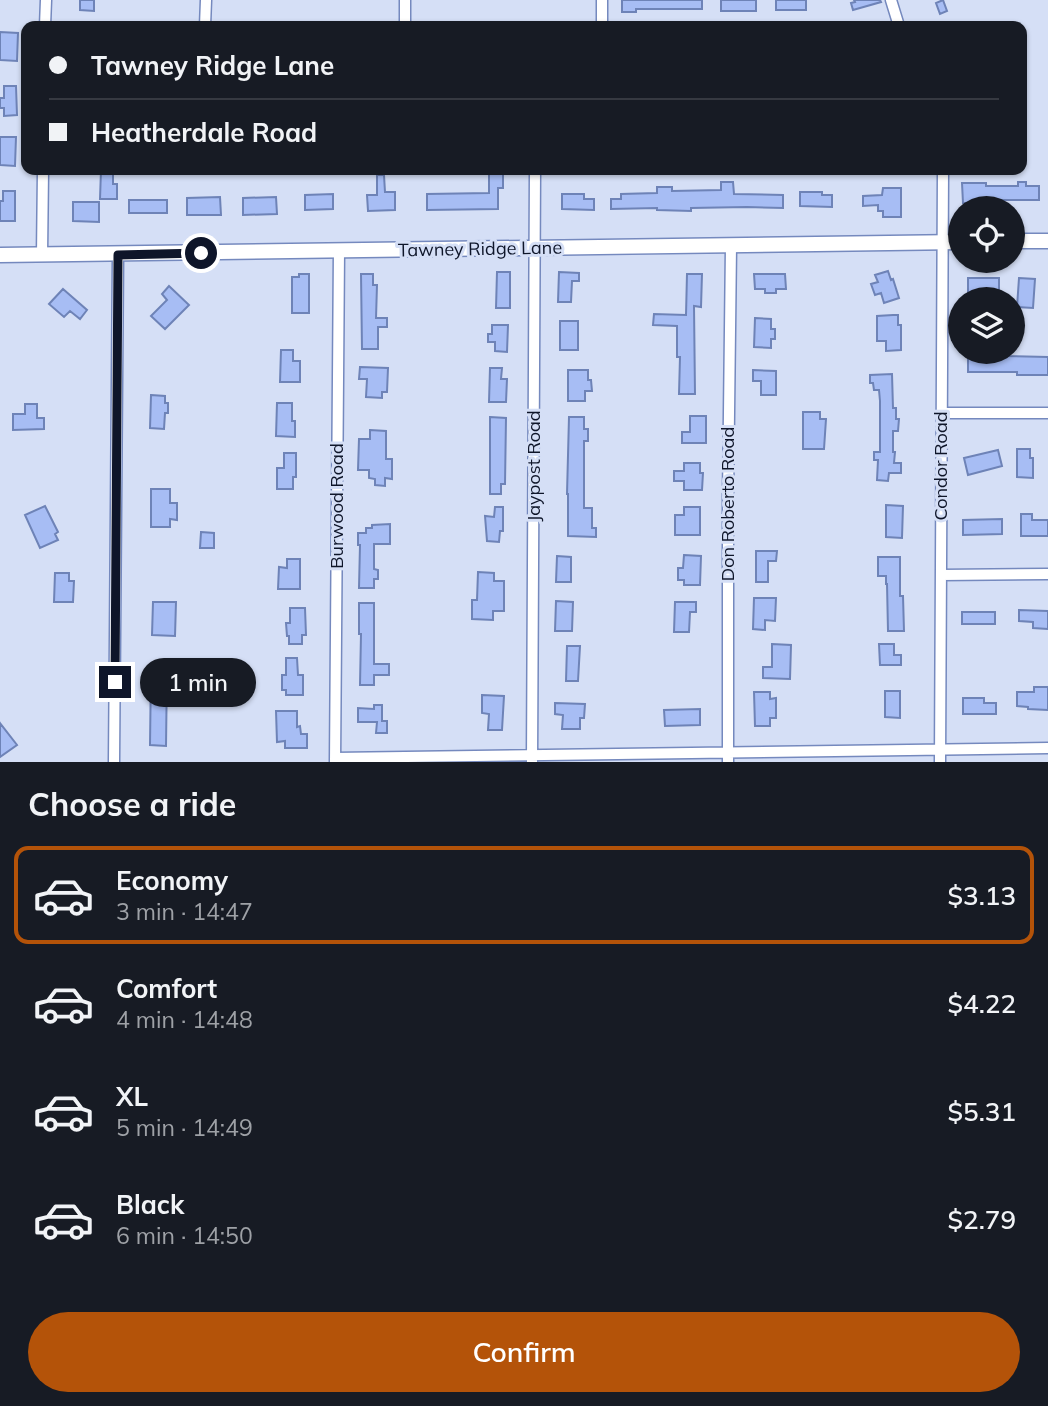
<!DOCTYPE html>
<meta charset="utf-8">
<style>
body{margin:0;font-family:Mulish,sans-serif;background:#242831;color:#f1f3f6;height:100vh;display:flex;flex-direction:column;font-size:26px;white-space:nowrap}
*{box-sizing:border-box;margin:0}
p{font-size:23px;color:#9ea1a6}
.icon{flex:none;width:38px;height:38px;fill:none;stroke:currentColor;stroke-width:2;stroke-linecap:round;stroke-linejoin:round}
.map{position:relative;height:762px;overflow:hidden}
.side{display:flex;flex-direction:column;background:#171b24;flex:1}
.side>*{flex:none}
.guide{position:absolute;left:21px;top:21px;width:1006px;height:154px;border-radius:14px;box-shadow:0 2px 5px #0004;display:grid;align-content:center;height:154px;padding:0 28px;background:#171b24}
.buttons{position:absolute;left:948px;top:196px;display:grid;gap:14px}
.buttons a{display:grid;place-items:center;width:77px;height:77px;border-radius:50%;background:#171b24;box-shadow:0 2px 5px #0004;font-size:35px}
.end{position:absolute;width:32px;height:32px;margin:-16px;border:9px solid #0e1529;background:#fff;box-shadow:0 0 0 4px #fff}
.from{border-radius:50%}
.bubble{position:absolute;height:49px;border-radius:24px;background:#171b24;box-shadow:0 2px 5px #0004;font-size:23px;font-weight:600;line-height:49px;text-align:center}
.guide b{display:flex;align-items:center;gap:24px;height:66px;font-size:26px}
.guide b+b{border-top:2px solid #363941}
.guide i{width:18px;height:18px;background:#f1f3f6}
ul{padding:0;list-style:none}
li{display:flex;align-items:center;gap:21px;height:98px;margin:0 14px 10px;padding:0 14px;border:4px solid transparent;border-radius:14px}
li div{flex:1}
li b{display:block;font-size:26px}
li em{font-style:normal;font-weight:600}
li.on{border-color:#b45309}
li>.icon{width:63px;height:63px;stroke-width:1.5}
h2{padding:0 28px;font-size:32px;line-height:84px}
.button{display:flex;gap:14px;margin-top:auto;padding:14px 28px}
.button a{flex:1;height:80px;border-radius:42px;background:#b45309;color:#fff;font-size:28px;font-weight:600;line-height:80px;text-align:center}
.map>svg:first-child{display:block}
.building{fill:#a7bdf4;stroke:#6e83b7;stroke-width:2}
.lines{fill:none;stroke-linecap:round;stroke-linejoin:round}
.street-casing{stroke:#7589be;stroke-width:13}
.secondary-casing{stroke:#7589be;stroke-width:17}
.street{stroke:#fff;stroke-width:10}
.secondary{stroke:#fff;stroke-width:14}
.route{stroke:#0e1529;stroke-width:9}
.labels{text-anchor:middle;stroke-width:6;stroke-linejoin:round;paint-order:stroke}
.street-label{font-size:18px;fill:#0e1529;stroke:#d5dff6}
</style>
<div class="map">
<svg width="1048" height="762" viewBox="0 0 1048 762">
<rect width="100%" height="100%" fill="#d5dff6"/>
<path class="building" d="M 80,0 L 94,0 L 94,11 L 80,10 Z
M 622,0 L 702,0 L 702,9 L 636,9 L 636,12 L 622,12 Z
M 721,0 L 756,0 L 756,11 L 721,11 Z
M 776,0 L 806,0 L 806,10 L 776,10 Z
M 854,0 L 880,0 L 881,2 L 853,10 L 851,3 L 855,2 Z
M 943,0 L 947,11 L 940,14 L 936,3 Z
M 0,32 L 18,33 L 17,61 L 0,60 Z
M 4,86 L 16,86 L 17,115 L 4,116 L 4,108 L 0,108 L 0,98 L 4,98 Z
M 0,137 L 16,137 L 15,166 L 0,165 Z
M 101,170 L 113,170 L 113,184 L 117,184 L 117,199 L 100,199 Z
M 489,170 L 503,170 L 503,188 L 498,188 L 498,209 L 427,210 L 427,194 L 489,193 Z
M 377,175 L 384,175 L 385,192 L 395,192 L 395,210 L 368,211 L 367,195 L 377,195 Z
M 721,182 L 733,182 L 734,194 L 783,195 L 783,208 L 747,207 L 691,208 L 691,211 L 657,210 L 657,208 L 611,209 L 611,199 L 621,199 L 621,194 L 657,193 L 657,187 L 672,187 L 672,191 L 721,190 Z
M 1018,182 L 1026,182 L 1026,186 L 1039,186 L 1039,200 L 997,200 L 997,203 L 963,203 L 962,183 L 986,183 L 986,186 L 1018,186 Z
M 883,188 L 901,188 L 901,217 L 883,217 L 883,211 L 878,211 L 878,205 L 863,206 L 863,196 L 882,195 Z
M 3,191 L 15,191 L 15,221 L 0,221 L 0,201 L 3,201 Z
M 800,192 L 822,192 L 822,195 L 832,195 L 832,207 L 800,206 Z
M 333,194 L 333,209 L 305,210 L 305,195 Z
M 562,194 L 584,194 L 584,199 L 594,199 L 594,210 L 562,209 Z
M 220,197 L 221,215 L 187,215 L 187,198 Z
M 276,197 L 277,214 L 243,215 L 243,198 Z
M 129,200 L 167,200 L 167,213 L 129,213 Z
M 73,202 L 99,202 L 99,222 L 73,221 Z
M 888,271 L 891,280 L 893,279 L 899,298 L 884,303 L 881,293 L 875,295 L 871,284 L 878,282 L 875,275 Z
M 497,272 L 510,272 L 510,308 L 496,308 Z
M 559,272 L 579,273 L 579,281 L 572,281 L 571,302 L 558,302 Z
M 299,274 L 309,274 L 309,313 L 292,313 L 292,277 L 299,277 Z
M 361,274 L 373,274 L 373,285 L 377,285 L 376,318 L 387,318 L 387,327 L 378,327 L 378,349 L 362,349 Z
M 687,274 L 702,274 L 701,307 L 694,306 L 695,394 L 679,394 L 680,357 L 677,357 L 677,326 L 653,325 L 654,314 L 686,315 Z
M 754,274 L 785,274 L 786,289 L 776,289 L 776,293 L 765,293 L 765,289 L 755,289 Z
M 968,278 L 999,278 L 999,291 L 990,291 L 990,299 L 968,299 Z
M 1019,278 L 1035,279 L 1033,308 L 1017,307 Z
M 169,286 L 189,305 L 165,329 L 151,316 L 167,300 L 162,294 Z
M 63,289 L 87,310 L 80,319 L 70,311 L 64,317 L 49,304 Z
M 893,315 L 898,315 L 898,325 L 901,325 L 901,350 L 886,351 L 886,341 L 877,341 L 877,316 Z
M 755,318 L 771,319 L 771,329 L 775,329 L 775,339 L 771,339 L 771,348 L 754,347 Z
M 560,321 L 578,321 L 578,350 L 560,350 Z
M 492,325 L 508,325 L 507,352 L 495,351 L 495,342 L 488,342 L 488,334 L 492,334 Z
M 281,350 L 293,350 L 293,361 L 300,361 L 300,382 L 280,382 Z
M 968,354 L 1006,354 L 1005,356 L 1048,357 L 1048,375 L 1017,375 L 1017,372 L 968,372 Z
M 360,367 L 388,368 L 387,392 L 382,392 L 382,398 L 366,397 L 367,379 L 359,379 Z
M 490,368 L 502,368 L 501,379 L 507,379 L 506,402 L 489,402 Z
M 568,370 L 588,370 L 588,380 L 591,380 L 592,391 L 585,391 L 585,401 L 568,401 Z
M 753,370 L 776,371 L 776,395 L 761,395 L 761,381 L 753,381 Z
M 892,374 L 893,408 L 896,408 L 896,419 L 899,419 L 898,431 L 893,431 L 893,452 L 895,452 L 894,463 L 901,463 L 901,473 L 889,473 L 888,481 L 877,480 L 878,460 L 874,460 L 874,452 L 880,452 L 880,401 L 879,390 L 874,390 L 873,383 L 870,383 L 870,375 Z
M 151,395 L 165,396 L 165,403 L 168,403 L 168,413 L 165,413 L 164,429 L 150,428 Z
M 277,403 L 292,403 L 292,421 L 295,421 L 295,437 L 276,436 Z
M 25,404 L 37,404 L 37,418 L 44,418 L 44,429 L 13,430 L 13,414 L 25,414 Z
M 803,412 L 820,412 L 820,419 L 826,419 L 824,449 L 803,449 Z
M 690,416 L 706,416 L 706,443 L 682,443 L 682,432 L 690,432 Z
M 490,417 L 506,418 L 505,484 L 501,484 L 501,494 L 490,494 Z
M 569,417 L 584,417 L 584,429 L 588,429 L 588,441 L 584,441 L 584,508 L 592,508 L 592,528 L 596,528 L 596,537 L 568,536 L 568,494 L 567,494 Z
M 370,430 L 386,431 L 386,459 L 392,459 L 392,479 L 385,478 L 385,486 L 375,485 L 375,479 L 369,478 L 369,470 L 358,470 L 359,439 L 370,439 Z
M 1017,449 L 1030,449 L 1030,458 L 1033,458 L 1033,478 L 1017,477 Z
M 998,450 L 1002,466 L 968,475 L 964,458 Z
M 284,453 L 296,453 L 296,477 L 293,477 L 293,489 L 277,489 L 277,468 L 284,468 Z
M 684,463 L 700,463 L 700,473 L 703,473 L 702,490 L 684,490 L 684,481 L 674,481 L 674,471 L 684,471 Z
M 151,489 L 170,489 L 170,503 L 177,503 L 177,520 L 170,519 L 170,527 L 151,527 Z
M 886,505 L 903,506 L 902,538 L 886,537 Z
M 45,506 L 58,532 L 55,534 L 58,540 L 40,548 L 25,515 Z
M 495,507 L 503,507 L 503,531 L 500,531 L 499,542 L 487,541 L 485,516 L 494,517 Z
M 684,507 L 700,507 L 700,535 L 675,535 L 675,515 L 684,515 Z
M 1021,514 L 1032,514 L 1032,520 L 1048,520 L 1048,536 L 1021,536 Z
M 1002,519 L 1002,534 L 963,535 L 963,520 Z
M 390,524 L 390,544 L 374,544 L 374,569 L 378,570 L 378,579 L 374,579 L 374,588 L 359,588 L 360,545 L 358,545 L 358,533 L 366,533 L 366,528 L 372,528 L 372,525 Z
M 201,532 L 214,533 L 214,548 L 200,548 Z
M 756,551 L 777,551 L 776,561 L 768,561 L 768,582 L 756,582 Z
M 684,555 L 701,556 L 700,585 L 684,585 L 684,580 L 678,580 L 678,568 L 683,568 Z
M 557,556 L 571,557 L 571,582 L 556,582 Z
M 878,557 L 900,557 L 900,596 L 903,596 L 904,631 L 888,631 L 887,584 L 886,584 L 886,576 L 878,576 Z
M 287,559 L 300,559 L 300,589 L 278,589 L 279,567 L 287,568 Z
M 478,572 L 494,573 L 494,581 L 504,581 L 504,611 L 493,611 L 493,620 L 472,619 L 472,600 L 477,600 Z
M 55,573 L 69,573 L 69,581 L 74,581 L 73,602 L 54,602 Z
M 754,598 L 776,598 L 775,621 L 765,620 L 765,630 L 753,629 Z
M 556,601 L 573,602 L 572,631 L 555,631 Z
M 153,602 L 176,602 L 175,636 L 152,635 Z
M 675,602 L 696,602 L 696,612 L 690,612 L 689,632 L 674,632 Z
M 359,603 L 374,603 L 374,664 L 389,664 L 389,675 L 374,675 L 374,685 L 360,685 L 361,634 L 359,634 Z
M 290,608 L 305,608 L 306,635 L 302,635 L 302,644 L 289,644 L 289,636 L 287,636 L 286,623 L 290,623 Z
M 1019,610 L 1048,611 L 1048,629 L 1033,628 L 1033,622 L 1019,621 Z
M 962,612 L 995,612 L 995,624 L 962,624 Z
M 772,644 L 791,645 L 790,679 L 763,678 L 763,667 L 772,667 Z
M 879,644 L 894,644 L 894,655 L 901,655 L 901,665 L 880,665 Z
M 567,646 L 580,646 L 578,681 L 566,681 Z
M 286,658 L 297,658 L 298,675 L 303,675 L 303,695 L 286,695 L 286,690 L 282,690 L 282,675 L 286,675 Z
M 151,667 L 167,668 L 166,746 L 150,745 Z
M 1034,687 L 1048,687 L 1048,710 L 1028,709 L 1028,707 L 1017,706 L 1017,692 L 1034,692 Z
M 885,691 L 900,691 L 900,718 L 885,717 Z
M 754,692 L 770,692 L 770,699 L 776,698 L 776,718 L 770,718 L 770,726 L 755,726 Z
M 482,695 L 504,696 L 502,730 L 488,730 L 489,714 L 482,713 Z
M 963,698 L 984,698 L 984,703 L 996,703 L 996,714 L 963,714 Z
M 555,703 L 585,704 L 584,718 L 580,718 L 580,729 L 562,729 L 563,715 L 555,714 Z
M 374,705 L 382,705 L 382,721 L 387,721 L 387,733 L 376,733 L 377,722 L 358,722 L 358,708 L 374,709 Z
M 700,709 L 700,725 L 665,726 L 664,710 Z
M 276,711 L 297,711 L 297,727 L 300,726 L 301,734 L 307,734 L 307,748 L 285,748 L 285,741 L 277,742 Z
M 0,723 L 17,745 L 0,757 Z"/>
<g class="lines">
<defs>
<path id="street" d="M 891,0 L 899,26
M 45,26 L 46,0
M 205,26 L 206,0
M 405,26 L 405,0
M 602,26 L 602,0
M 42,255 L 43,170
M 942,413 L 1048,413
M 941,575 L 1048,574
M 335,758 L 1048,748
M 114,762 L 118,255
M 335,762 L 339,250
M 532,762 L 535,170
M 728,762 L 728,496 L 731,246
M 940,762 L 943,170"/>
<path id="secondary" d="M 1013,241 L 1048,241
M 0,255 L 961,242"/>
</defs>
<use href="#street" class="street-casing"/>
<use href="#secondary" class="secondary-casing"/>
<use href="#street" class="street"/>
<use href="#secondary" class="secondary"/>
</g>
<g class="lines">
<path class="route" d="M 115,682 L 118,255 L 201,253"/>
</g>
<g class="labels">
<g class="street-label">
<text transform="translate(480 249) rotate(-1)" y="6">Tawney Ridge Lane</text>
<text transform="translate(534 466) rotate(-90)" y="6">Jaypost Road</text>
<text transform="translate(941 466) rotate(-90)" y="6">Condor Road</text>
<text transform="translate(728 504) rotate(-90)" y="6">Don Roberto Road</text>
<text transform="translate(337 506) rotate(-90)" y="6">Burwood Road</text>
</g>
</g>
</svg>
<div class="buttons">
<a><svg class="icon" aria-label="locate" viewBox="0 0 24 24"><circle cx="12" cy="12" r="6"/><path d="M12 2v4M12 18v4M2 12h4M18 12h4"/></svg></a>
<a><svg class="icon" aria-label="layers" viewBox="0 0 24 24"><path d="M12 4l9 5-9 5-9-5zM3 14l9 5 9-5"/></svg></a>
</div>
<i class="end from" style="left:201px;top:253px"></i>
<i class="end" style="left:115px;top:682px"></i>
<div class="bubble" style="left:140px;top:658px;width:116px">1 min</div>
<div class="guide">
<b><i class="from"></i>Tawney Ridge Lane</b>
<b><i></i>Heatherdale Road</b>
</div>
</div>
<section class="side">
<h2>Choose a ride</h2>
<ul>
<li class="on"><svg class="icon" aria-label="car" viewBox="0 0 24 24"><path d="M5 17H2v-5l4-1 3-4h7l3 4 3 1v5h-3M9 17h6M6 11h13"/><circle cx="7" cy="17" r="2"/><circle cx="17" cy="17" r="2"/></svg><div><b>Economy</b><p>3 min · 14:47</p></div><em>$3.13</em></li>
<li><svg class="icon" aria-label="car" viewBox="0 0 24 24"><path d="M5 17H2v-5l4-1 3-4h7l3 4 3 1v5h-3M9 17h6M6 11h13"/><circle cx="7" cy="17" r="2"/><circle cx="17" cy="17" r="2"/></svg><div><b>Comfort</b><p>4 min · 14:48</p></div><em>$4.22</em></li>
<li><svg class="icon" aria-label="car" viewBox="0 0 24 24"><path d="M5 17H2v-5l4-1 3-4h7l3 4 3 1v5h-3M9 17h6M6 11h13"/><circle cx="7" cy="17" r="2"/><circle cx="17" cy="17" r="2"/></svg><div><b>XL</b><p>5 min · 14:49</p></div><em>$5.31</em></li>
<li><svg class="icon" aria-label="car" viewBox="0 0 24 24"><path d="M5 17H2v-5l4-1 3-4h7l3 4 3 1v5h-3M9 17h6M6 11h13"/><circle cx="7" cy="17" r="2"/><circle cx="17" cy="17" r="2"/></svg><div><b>Black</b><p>6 min · 14:50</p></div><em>$2.79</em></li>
</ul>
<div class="button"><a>Confirm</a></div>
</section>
